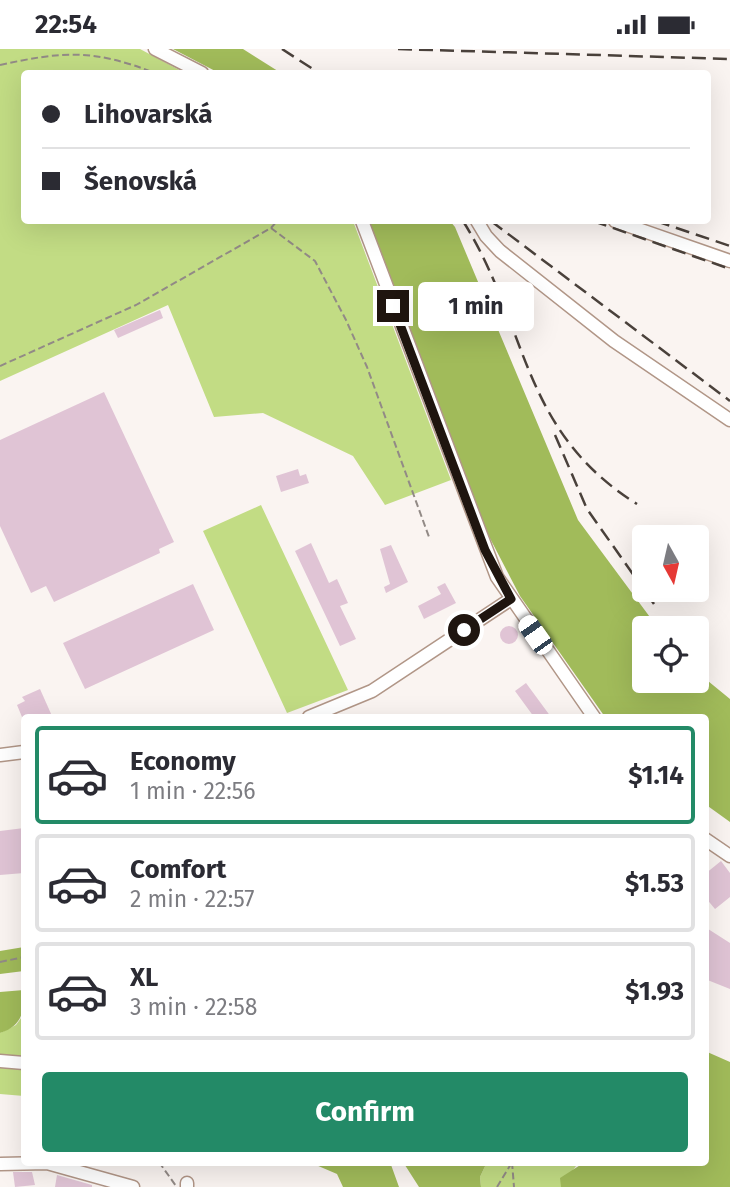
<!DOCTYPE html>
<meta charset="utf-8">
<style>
body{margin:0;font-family:"Fira Sans",sans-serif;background:#f2f2f3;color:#2b2b33;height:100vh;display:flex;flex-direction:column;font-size:26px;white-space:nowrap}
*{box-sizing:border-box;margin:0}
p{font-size:23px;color:#7c7c81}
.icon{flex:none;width:38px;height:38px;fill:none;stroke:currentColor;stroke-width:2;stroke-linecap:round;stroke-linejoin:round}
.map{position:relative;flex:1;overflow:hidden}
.sheet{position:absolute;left:21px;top:665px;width:688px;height:452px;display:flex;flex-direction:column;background:#fff;border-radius:7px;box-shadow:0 7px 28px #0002}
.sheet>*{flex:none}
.banner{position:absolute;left:21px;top:21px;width:690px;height:154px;border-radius:7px;box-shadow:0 7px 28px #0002;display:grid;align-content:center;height:154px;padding:0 21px;background:#fff}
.needle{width:46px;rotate:172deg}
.controls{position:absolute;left:632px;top:476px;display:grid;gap:14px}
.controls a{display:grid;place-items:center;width:77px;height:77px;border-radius:7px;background:#fff;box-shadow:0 7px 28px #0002;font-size:35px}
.end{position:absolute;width:32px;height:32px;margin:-16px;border:9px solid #1f150f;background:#fff;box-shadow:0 0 0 4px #fff}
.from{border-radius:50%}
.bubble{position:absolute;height:49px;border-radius:7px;background:#fff;box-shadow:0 7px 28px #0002;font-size:23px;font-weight:700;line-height:49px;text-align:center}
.car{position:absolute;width:21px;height:42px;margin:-21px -10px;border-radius:9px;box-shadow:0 0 5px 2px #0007;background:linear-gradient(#fff 24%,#345 0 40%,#fff 0 76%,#345 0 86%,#fff 0)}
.banner b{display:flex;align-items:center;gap:24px;height:66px;font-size:26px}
.banner b+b{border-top:2px solid #e1e1e2}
.banner i{width:18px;height:18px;background:#2b2b33}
ul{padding:12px 0 0;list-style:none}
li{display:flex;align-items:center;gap:21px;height:98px;margin:0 14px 10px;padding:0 7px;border:4px solid #e1e1e2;border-radius:7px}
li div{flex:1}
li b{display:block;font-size:26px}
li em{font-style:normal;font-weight:700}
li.current{border-color:#238a67}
li>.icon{width:63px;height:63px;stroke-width:1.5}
.action{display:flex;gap:14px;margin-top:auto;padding:14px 21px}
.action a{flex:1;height:80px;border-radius:7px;background:#238a67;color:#fff;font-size:28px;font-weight:700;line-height:80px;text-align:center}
.status{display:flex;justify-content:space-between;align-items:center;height:49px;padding:0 35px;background:#fff;direction:ltr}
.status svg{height:19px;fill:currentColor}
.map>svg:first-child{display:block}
.green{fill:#c2dc84}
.forest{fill:#a1bb5a}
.building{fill:#e0c4d5}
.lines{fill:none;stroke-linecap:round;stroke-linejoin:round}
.minor-casing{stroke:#b19687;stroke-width:15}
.path{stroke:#928a86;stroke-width:2;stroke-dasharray:7 3.5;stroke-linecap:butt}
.minor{stroke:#fff;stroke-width:12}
.rail{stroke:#4a413b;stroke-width:2.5;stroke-dasharray:14 7;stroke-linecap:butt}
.route{stroke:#1f150f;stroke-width:9}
</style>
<div class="status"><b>22:54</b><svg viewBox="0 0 49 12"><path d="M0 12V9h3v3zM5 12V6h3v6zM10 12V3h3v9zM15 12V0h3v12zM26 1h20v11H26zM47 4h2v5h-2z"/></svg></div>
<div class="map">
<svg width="730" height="1138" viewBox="0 0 730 1138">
<rect width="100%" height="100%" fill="#faf4f1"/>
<path class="green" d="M 0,0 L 140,0 L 185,24 L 24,24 L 24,172 L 353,172 L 451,431 L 385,456 L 353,407 L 263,364 L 214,368 L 168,256 L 0,332 Z
M 261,456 L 348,641 L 287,664 L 203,482 Z
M 24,965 L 24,1010 L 0,1009 L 0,984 L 16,976 Z
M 24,1018 L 24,1047 L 0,1045 L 0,1019 Z
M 487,1113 L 585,1113 L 576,1117 L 561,1138 L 481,1138 L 480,1128 Z"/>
<path class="forest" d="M 173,0 L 243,0 L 281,24 L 219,24 Z
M 368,172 L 450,172 L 455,178 L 578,471 L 658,579 L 644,579 L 644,632 L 696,632 L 697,623 L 730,650 L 730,773 L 705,755 L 705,668 L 605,668 L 520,547 L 482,474 Z
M 24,898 L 24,922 L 0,925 L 0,902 Z
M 24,941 C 25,962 22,977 0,984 L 0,943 Z
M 705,1002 L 730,1013 L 730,1138 L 561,1138 L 560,1129 L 585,1113 L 705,1113 Z
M 309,1113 L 390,1113 L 399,1138 L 343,1138 L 337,1125 Z
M 403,1113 L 487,1113 L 480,1128 L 481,1138 L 419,1138 Z"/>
<path class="building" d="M 160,261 L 163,269 L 118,289 L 114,281 Z
M 104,343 L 174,493 L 159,500 L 160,504 L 54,553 L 46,537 L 31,544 L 0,477 L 0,391 Z
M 298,420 L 300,427 L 306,425 L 309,434 L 281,443 L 276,427 Z
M 311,494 L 329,534 L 337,530 L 348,554 L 340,557 L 356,590 L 340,597 L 295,502 Z
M 391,496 L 408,533 L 386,544 L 384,538 L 390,535 L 380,500 Z
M 445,534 L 456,554 L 424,570 L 418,557 L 441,545 L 437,538 Z
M 193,535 L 214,581 L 85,640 L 63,594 Z
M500 586a9 9 0 1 1 18 0a9 9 0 1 1-18 0Z
M 526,634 L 551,668 L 534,668 L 515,642 Z
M 40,640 L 52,667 L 22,668 L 17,656 L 25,652 L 22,648 Z
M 24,779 L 24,824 L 0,826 L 0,782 Z
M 721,812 L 730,824 L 730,848 L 715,860 L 705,848 L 705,825 Z
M 705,878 L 730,894 L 730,940 L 705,930 Z
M 13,1123 L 32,1123 L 35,1136 L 15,1138 Z
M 57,1126 L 92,1136 L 92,1138 L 55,1138 Z"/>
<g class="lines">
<defs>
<path id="minor" d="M 155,0 L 202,24
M 362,172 L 497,528 L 594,668
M 477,172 L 486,187 L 500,202 L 614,292 L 730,371
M 615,172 L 730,212
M 309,668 L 372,642 L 511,550
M 0,706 L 24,703
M 705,790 L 730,807
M 0,1012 L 24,1014
M 0,1115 L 47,1114 L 133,1138
M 187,1138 L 187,1134"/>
</defs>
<use href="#minor" class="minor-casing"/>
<path class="path" d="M 0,16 C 64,2 93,0 155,24
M 271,179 L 315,212 L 346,271 L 367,318 L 429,488
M 0,317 L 136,256 L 271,179 L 277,172
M 0,913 L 24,908
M 159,1113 L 176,1137
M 512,1113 L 514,1138
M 497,1138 L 511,1115"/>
<use href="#minor" class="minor"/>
<path class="rail" d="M 282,0 L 319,24
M 398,0 L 730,10
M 463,172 C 529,277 519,381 637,455
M 491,172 L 730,352
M 593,172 L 730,220
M 656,172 L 730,197
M 555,386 L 587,460 L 654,555"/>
</g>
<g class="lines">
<path class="route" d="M 393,257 L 485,501 L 511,550 L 464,581"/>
</g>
</svg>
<div class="controls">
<a><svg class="needle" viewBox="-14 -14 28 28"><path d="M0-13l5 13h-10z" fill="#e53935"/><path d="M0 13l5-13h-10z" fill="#7c7c81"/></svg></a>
<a><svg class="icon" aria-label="locate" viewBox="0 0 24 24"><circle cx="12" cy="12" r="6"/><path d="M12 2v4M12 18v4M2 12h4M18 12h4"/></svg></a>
</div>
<i class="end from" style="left:464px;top:581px"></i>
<i class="end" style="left:393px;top:257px"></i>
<div class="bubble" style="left:418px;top:233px;width:116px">1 min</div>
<i class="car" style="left:535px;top:586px;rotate:325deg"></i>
<div class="banner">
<b><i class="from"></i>Lihovarská</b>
<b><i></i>Šenovská</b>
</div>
<section class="sheet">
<ul>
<li class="current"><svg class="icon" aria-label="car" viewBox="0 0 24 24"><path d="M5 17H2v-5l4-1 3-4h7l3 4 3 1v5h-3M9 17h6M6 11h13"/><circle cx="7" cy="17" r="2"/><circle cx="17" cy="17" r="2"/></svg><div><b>Economy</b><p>1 min · 22:56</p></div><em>$1.14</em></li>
<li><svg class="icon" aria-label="car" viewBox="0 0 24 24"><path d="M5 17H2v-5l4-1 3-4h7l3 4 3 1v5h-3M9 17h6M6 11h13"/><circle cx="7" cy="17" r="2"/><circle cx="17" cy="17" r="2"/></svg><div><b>Comfort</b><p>2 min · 22:57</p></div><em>$1.53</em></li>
<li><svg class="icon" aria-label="car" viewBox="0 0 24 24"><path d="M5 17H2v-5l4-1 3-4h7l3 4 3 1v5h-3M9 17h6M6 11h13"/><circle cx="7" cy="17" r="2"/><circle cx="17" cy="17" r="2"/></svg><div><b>XL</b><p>3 min · 22:58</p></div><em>$1.93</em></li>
</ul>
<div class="action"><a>Confirm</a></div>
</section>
</div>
